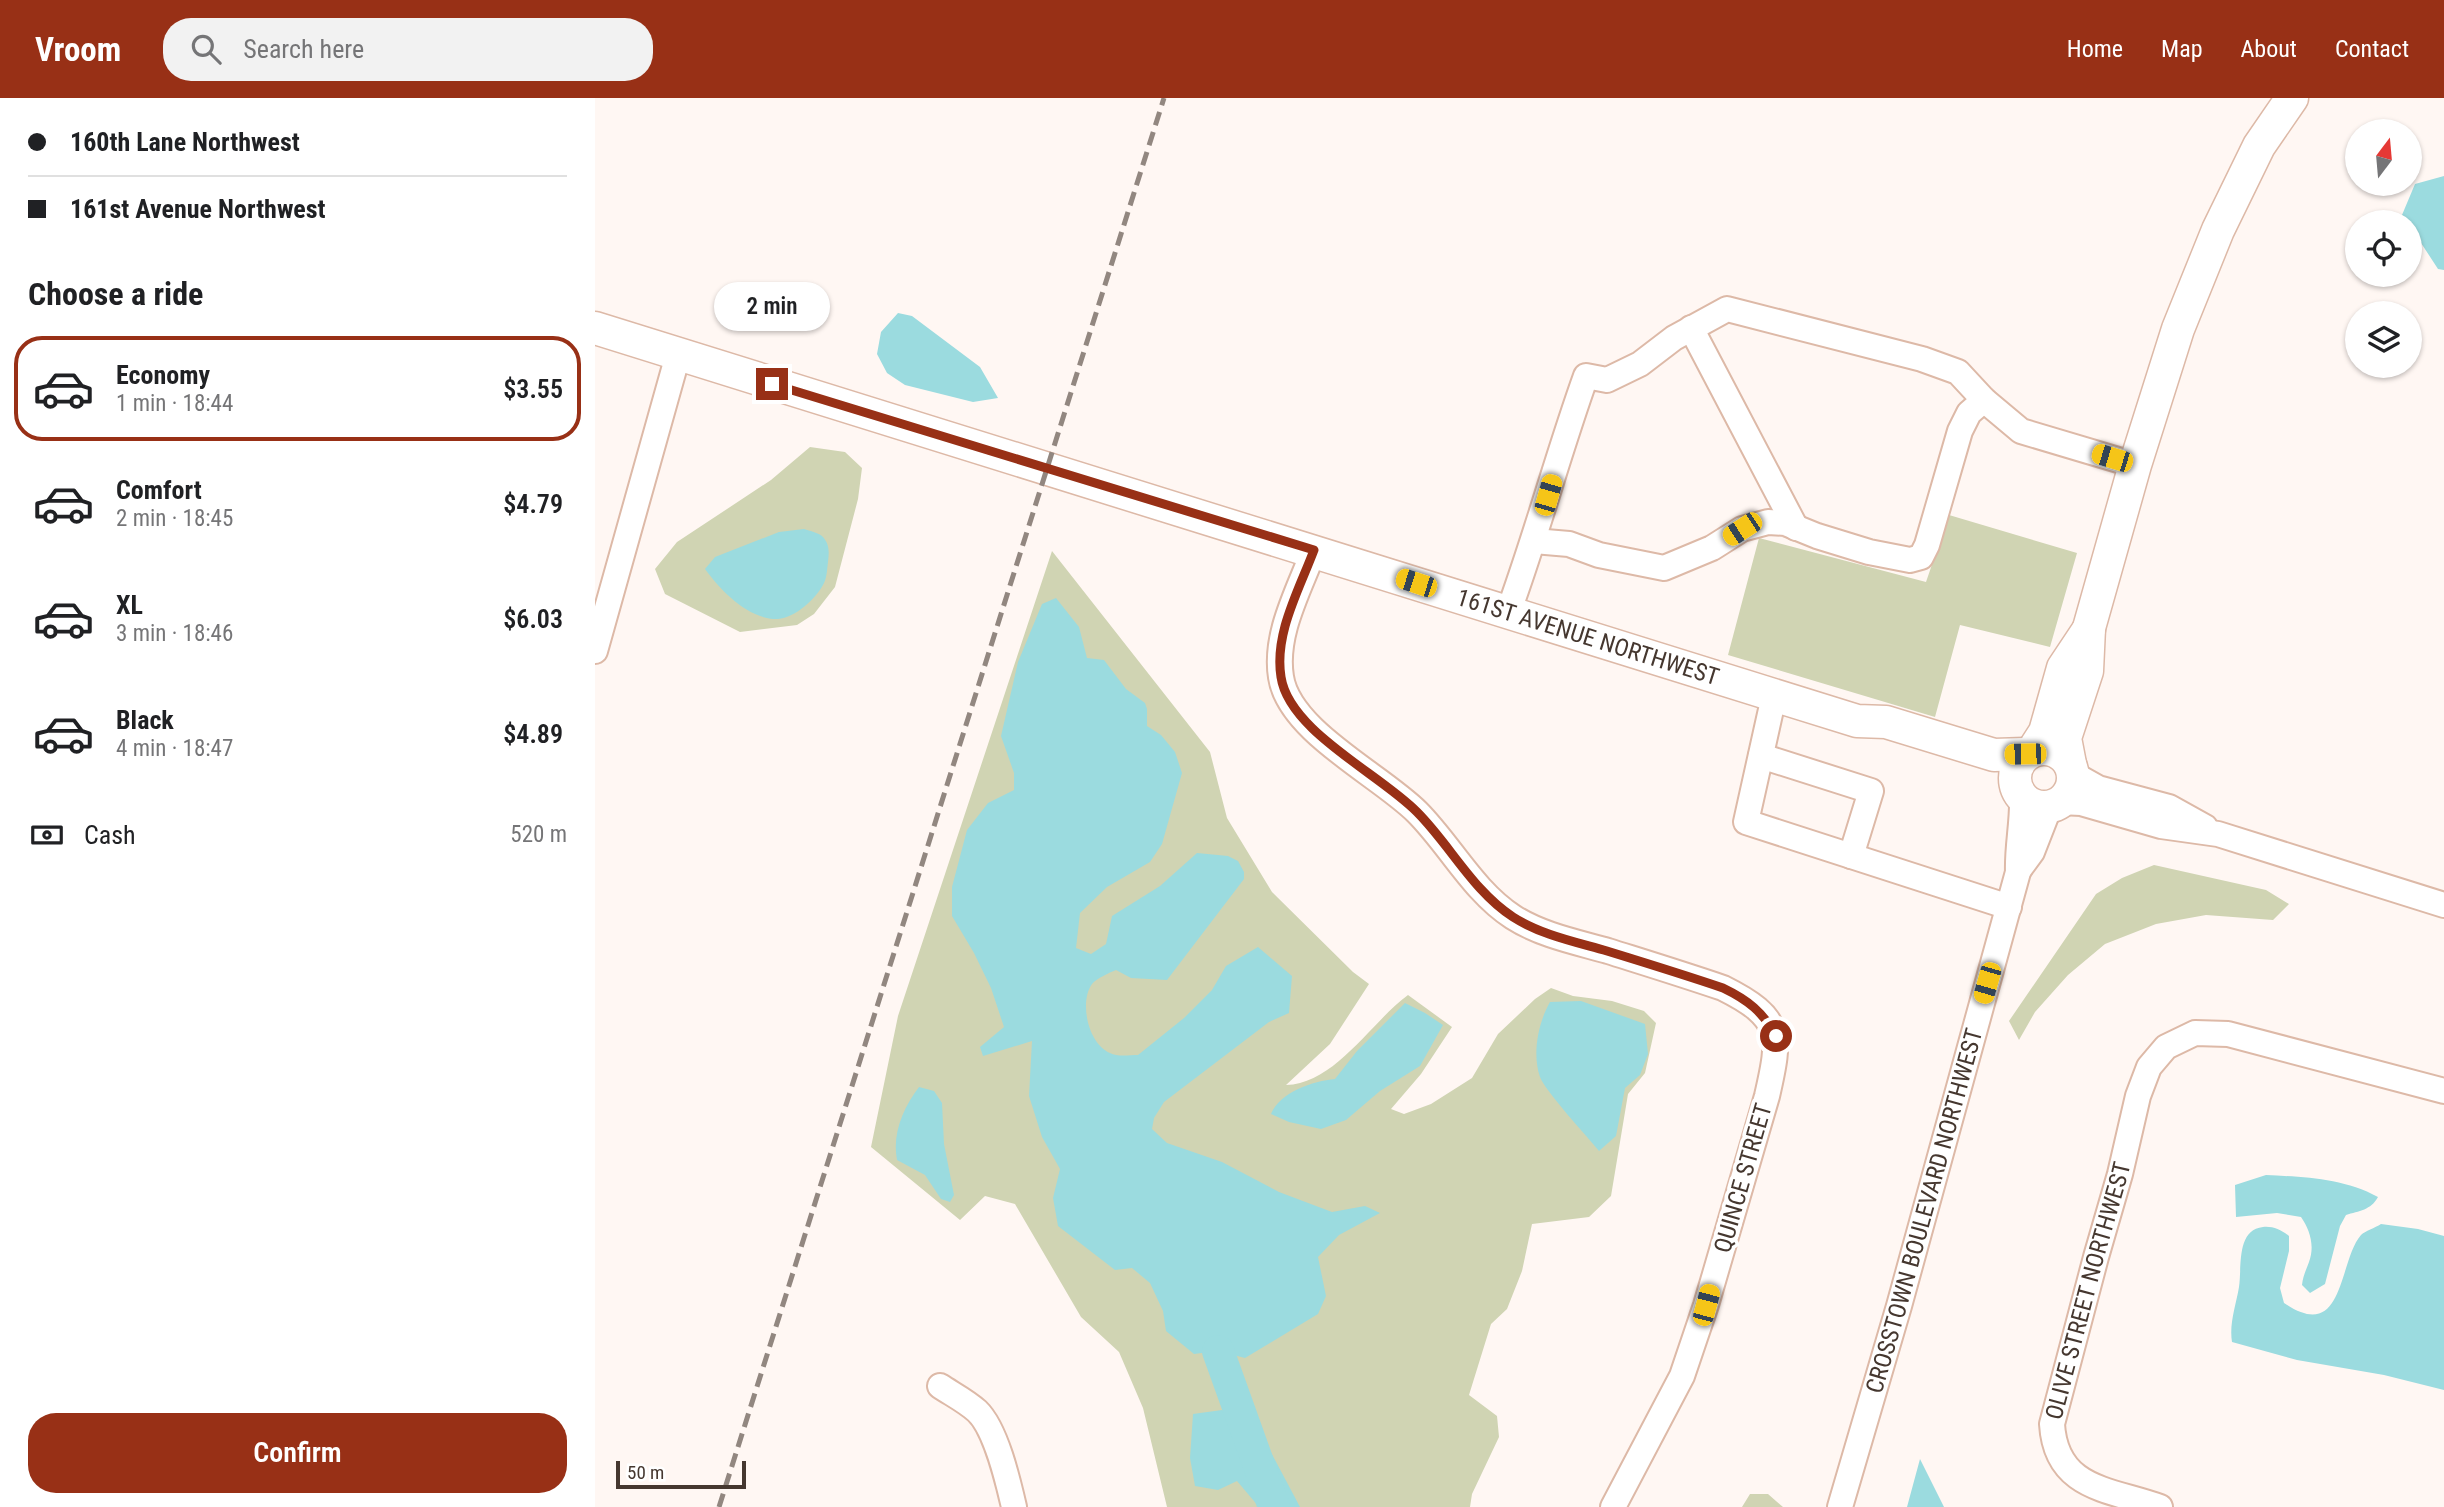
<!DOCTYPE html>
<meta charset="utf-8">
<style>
body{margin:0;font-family:"Roboto Condensed",sans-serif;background:#f2f2f2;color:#202124;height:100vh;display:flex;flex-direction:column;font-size:26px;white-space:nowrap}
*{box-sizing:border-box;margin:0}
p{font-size:23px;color:#757577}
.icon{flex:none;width:38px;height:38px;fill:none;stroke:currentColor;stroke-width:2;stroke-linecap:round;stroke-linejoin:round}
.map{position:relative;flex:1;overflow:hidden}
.sheet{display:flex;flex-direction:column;background:#fff;width:595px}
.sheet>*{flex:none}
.top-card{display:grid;align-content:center;height:154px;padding:0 28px;background:#fff}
.needle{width:46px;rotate:16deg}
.fabs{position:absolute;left:1750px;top:21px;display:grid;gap:14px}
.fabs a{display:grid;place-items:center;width:77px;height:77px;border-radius:50%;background:#fff;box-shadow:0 2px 5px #0004;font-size:35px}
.scale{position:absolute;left:21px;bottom:18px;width:130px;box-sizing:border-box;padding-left:7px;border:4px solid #45372f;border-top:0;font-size:19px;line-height:24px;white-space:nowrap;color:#45372f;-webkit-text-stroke:5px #fff;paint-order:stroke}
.end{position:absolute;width:32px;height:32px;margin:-16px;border:9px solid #983016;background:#fff;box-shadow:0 0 0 4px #fff}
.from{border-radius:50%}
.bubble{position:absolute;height:49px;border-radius:24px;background:#fff;box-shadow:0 2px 5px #0004;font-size:23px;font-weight:600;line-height:49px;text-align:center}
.car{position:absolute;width:21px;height:42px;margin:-21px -10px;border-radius:9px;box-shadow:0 0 5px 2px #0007;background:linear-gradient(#f5c518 24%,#345 0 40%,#f5c518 0 76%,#345 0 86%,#f5c518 0)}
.top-card b{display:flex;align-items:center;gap:24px;height:66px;font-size:26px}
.top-card b+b{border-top:2px solid #e0e0e0}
.top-card i{width:18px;height:18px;background:#202124}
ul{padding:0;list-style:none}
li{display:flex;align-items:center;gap:21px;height:105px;margin:0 14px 10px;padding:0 14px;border:4px solid transparent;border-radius:28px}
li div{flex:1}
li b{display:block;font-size:26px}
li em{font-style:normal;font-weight:600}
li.on{border-color:#983016}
li>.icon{width:63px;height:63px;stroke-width:1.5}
h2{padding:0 28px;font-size:32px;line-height:84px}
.pay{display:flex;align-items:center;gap:18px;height:77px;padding:0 28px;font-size:26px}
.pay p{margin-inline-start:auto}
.primary-button{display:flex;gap:14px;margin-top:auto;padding:14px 28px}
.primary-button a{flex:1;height:80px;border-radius:28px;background:#983016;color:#fff;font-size:28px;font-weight:600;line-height:80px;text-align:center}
header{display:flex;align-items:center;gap:42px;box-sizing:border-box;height:98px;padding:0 35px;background:#983016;color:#fff}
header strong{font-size:33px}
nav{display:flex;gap:38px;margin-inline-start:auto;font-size:24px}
.search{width:490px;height:63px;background:#f2f2f2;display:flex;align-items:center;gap:18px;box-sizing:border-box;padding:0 24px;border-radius:28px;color:#757577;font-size:26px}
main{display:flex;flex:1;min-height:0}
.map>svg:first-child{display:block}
.green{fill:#d0d4b3}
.water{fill:#9bdbdf}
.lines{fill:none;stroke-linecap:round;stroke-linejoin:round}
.river{stroke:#9bdbdf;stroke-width:32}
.minor-casing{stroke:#ddb9a7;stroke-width:28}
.major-casing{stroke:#ddb9a7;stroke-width:35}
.minor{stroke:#fff;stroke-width:24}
.major{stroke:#fff;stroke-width:32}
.rail{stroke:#928780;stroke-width:5;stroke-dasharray:14 7;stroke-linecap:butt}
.route{stroke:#983016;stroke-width:9}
.labels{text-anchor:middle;stroke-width:7;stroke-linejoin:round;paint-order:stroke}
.street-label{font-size:24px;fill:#45372f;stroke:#fff}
</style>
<header>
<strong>Vroom</strong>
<div class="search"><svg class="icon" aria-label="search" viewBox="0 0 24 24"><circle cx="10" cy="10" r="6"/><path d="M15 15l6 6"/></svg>Search here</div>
<nav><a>Home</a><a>Map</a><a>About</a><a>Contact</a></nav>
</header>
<main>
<section class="sheet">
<div class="top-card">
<b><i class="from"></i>160th Lane Northwest</b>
<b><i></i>161st Avenue Northwest</b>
</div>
<h2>Choose a ride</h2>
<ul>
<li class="on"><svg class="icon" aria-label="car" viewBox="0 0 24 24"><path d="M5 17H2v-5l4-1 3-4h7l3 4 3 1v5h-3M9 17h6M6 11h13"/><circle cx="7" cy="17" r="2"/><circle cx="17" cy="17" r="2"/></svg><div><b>Economy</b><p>1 min · 18:44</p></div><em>$3.55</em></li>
<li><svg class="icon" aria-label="car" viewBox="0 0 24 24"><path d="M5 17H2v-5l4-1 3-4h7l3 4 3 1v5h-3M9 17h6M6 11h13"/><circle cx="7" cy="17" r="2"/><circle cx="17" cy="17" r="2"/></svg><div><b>Comfort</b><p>2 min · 18:45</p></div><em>$4.79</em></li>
<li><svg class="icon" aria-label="car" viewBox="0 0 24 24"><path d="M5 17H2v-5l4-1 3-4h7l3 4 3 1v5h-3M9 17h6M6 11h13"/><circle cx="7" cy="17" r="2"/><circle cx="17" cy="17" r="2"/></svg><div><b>XL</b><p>3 min · 18:46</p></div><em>$6.03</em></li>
<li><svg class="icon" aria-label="car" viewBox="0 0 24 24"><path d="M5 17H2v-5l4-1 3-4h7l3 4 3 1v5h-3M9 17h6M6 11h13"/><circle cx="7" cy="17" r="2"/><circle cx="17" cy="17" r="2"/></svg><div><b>Black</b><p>4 min · 18:47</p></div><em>$4.89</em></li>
</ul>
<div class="pay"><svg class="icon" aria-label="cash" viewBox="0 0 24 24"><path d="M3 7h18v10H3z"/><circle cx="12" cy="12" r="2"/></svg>Cash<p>520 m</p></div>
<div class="primary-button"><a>Confirm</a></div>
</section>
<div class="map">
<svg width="1849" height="1409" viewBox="0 0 1849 1409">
<rect width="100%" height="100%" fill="#fff7f3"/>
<path class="green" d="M 215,349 L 250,354 L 267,370 L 263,401 L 240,489 L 219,516 L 202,527 L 145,534 L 70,496 L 60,471 L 82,444 L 176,382 Z
M 1354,417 L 1482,455 L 1455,549 L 1365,527 L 1340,619 L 1133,557 L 1164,440 L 1331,484 Z
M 457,453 L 615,654 L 632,720 L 677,794 L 758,874 L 774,886 L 735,946 L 691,987 C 740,986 776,924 813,897 L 857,929 L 826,976 L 796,1011 L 809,1016 L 836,1006 L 877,980 L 903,936 L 940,901 L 956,890 L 978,898 L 1017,903 L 1049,913 L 1061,925 L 1050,975 L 1033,996 L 1016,1098 L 994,1119 L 937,1126 L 927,1173 L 912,1211 L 896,1226 L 874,1297 L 902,1318 L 904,1339 L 877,1396 L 875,1409 L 572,1409 L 548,1310 L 524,1254 L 486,1219 L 420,1106 L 390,1098 L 365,1122 L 276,1049 L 303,918 Z
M 1559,767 L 1671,792 L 1694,806 L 1678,822 L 1611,817 L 1561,826 L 1510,846 L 1473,877 L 1440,914 L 1424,942 L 1414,923 L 1501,796 L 1527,780 Z
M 1155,1396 L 1173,1396 L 1188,1409 L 1147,1409 Z"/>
<path class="water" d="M 1849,78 L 1849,172 L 1843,171 L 1815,128 L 1815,124 L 1812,124 L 1807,117 L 1820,86 Z
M 303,215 L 317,218 L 385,269 L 403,300 L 378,304 L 310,287 L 292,275 L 282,256 L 286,234 Z
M 209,431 C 215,433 224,435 228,439 C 235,447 234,455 233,464 C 232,471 232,479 229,485 C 222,500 200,520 183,521 C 154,522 126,493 110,471 L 120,459 L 184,434 Z
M 461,500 L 484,529 L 492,560 L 509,562 L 531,591 L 550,605 L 552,611 L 552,628 L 566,637 L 580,654 L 587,675 L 567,746 L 555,764 L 512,789 L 485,815 L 481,850 L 496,856 L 511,846 L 517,818 L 565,788 L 602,755 L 633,758 L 643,763 L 649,774 L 649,781 L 572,882 L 536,880 L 521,872 C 514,875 502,880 497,886 C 484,904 493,946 515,955 C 522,959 534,957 543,957 L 589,920 L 617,892 L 631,868 L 663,849 L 697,878 L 694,915 L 674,924 L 569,1004 L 559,1020 L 557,1031 L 572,1045 L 627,1064 L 684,1094 L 737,1114 L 770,1108 L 785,1115 L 744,1137 L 723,1159 L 731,1198 L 723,1216 L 650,1260 L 623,1253 L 599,1256 L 571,1233 L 568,1213 L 555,1185 L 537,1170 L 520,1172 L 463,1128 L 458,1100 L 465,1071 L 447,1039 L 434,998 L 437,943 L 388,958 L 385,949 L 409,929 L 396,890 L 379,855 L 357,818 L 357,789 L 372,732 L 393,705 L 419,692 L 419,675 L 406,638 L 423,564 L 447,506 Z
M 986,903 L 1050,926 L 1053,956 L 1045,977 L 1030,990 L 1021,1038 L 1004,1053 C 992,1038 950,993 945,979 C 937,956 943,925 955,904 Z
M 810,905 L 830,915 L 848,927 L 825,968 L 785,993 L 751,1022 L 726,1031 L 694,1024 L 676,1016 C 685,994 718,983 740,981 L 762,953 Z
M 324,989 L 339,993 L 347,1005 L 349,1046 L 359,1097 L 355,1104 L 346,1101 L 330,1077 L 302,1062 C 297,1036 308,1010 324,989 Z
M 1671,1077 C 1709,1079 1748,1080 1783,1099 C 1776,1112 1764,1113 1751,1117 L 1745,1128 L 1730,1186 L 1715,1195 L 1707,1187 C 1708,1178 1711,1172 1714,1164 C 1720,1148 1715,1132 1706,1119 L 1682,1115 L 1641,1119 L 1640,1087 Z
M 1786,1126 L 1823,1131 L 1849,1138 L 1849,1292 L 1789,1277 L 1702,1262 L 1637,1244 C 1634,1226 1641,1207 1644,1189 C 1647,1169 1641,1132 1668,1129 C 1678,1128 1686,1132 1694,1138 L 1694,1153 L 1685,1190 L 1689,1205 C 1750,1247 1743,1163 1766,1137 C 1770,1133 1780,1130 1786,1126 Z
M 627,1312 L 670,1343 L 705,1409 L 664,1409 L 642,1383 L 623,1392 L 600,1388 L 595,1360 L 598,1316 Z
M 1325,1361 L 1349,1409 L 1312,1409 Z"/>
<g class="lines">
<path class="river" d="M 623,1253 L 679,1409"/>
<defs>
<g id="minor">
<path d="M 1096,230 L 1201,430"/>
<path d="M 939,443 L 974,446 L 1004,457 L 1069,470 L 1117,450 L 1147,431 L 1173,424 L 1190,425 L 1222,438 L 1274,454 L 1315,462 L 1326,459 L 1332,447 L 1365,333 L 1374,315 L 1389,302"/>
<path d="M 719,452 C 704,492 679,536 686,579 C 694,633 785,677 822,714 C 855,747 878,793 918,819 C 946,837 981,844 1013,853 C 1051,865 1090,877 1128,890 C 1188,920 1186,937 1172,998 L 1111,1207 L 1087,1278 L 1018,1409"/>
<path d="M 913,515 C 942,436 963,356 991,278 L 1012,282 L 1045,266 L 1079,240 L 1132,211 L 1327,261 L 1363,274 L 1389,302 L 1426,333 L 1540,367"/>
<path d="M 0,553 L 83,257"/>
<path d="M 1179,598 L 1151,724 L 1414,809"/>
<path d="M 1166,658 L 1276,693 L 1256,758"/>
<path d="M 1478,676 L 1503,690 L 1574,709 L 1610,729"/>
<path d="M 1465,704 L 1486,705 L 1566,728 L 1623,736 L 1849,807"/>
<path d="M 1423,773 L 1437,754 L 1455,708"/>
<path d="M 345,1288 C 357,1296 371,1303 382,1313 C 401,1331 413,1383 419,1409"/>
<path id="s1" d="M 1245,1409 L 1304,1208 L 1423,774 C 1422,749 1428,724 1427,699"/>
<path id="s2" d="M 1565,1409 C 1515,1391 1461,1392 1457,1326 L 1501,1159 L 1525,1076 L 1543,998 L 1554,969 L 1571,949 L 1600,935 L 1633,936 L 1849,993"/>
</g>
<g id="major">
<path id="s3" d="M 0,230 L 1262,623 L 1291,624 L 1399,657 L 1430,656"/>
<path d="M 1441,648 L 1450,634 L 1468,570 L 1494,531"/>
<circle cx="1449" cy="680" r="29"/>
<path d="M 1475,666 L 1470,640 L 1492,573 L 1494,530 L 1540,367 L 1583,231 L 1623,132 L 1664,48 L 1697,0"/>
</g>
</defs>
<use href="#minor" class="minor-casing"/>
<use href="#major" class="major-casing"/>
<use href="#minor" class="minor"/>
<use href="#major" class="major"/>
<path class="rail" d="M 124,1409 L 569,0"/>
</g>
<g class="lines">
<path class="route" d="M 177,286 L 719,452 C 704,492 679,536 686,579 C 694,633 785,676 822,714 C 855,747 878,793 918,819 C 946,837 981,844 1012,853 C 1051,865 1090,877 1128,890 C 1153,902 1168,914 1181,938"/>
</g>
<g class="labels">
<g class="street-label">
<text dy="8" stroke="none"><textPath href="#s3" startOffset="1040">161ST AVENUE NORTHWEST</textPath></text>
<text transform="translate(1148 1080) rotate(-74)" y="8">QUINCE STREET</text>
<text dy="8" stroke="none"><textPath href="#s1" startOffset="308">CROSSTOWN BOULEVARD NORTHWEST</textPath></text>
<text dy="8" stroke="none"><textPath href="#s2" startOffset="287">OLIVE STREET NORTHWEST</textPath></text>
</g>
</g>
</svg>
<div class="fabs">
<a><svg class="needle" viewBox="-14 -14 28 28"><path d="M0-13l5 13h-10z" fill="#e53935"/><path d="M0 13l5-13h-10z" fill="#757577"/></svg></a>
<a><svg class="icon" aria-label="locate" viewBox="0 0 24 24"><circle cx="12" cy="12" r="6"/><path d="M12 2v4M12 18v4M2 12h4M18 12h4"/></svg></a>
<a><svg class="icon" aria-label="layers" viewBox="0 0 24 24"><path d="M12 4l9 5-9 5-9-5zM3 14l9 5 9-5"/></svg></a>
</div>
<div class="scale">50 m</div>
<i class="end from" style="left:1181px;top:938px"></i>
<i class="end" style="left:177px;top:286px"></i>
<div class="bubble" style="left:119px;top:184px;width:116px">2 min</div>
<i class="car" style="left:1517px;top:360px;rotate:287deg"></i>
<i class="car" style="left:953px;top:397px;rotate:16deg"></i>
<i class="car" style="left:1147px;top:431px;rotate:237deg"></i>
<i class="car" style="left:821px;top:485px;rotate:288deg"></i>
<i class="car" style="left:1430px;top:656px;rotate:269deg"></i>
<i class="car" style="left:1392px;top:885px;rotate:196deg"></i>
<i class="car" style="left:1111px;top:1207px;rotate:15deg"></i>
</div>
</main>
